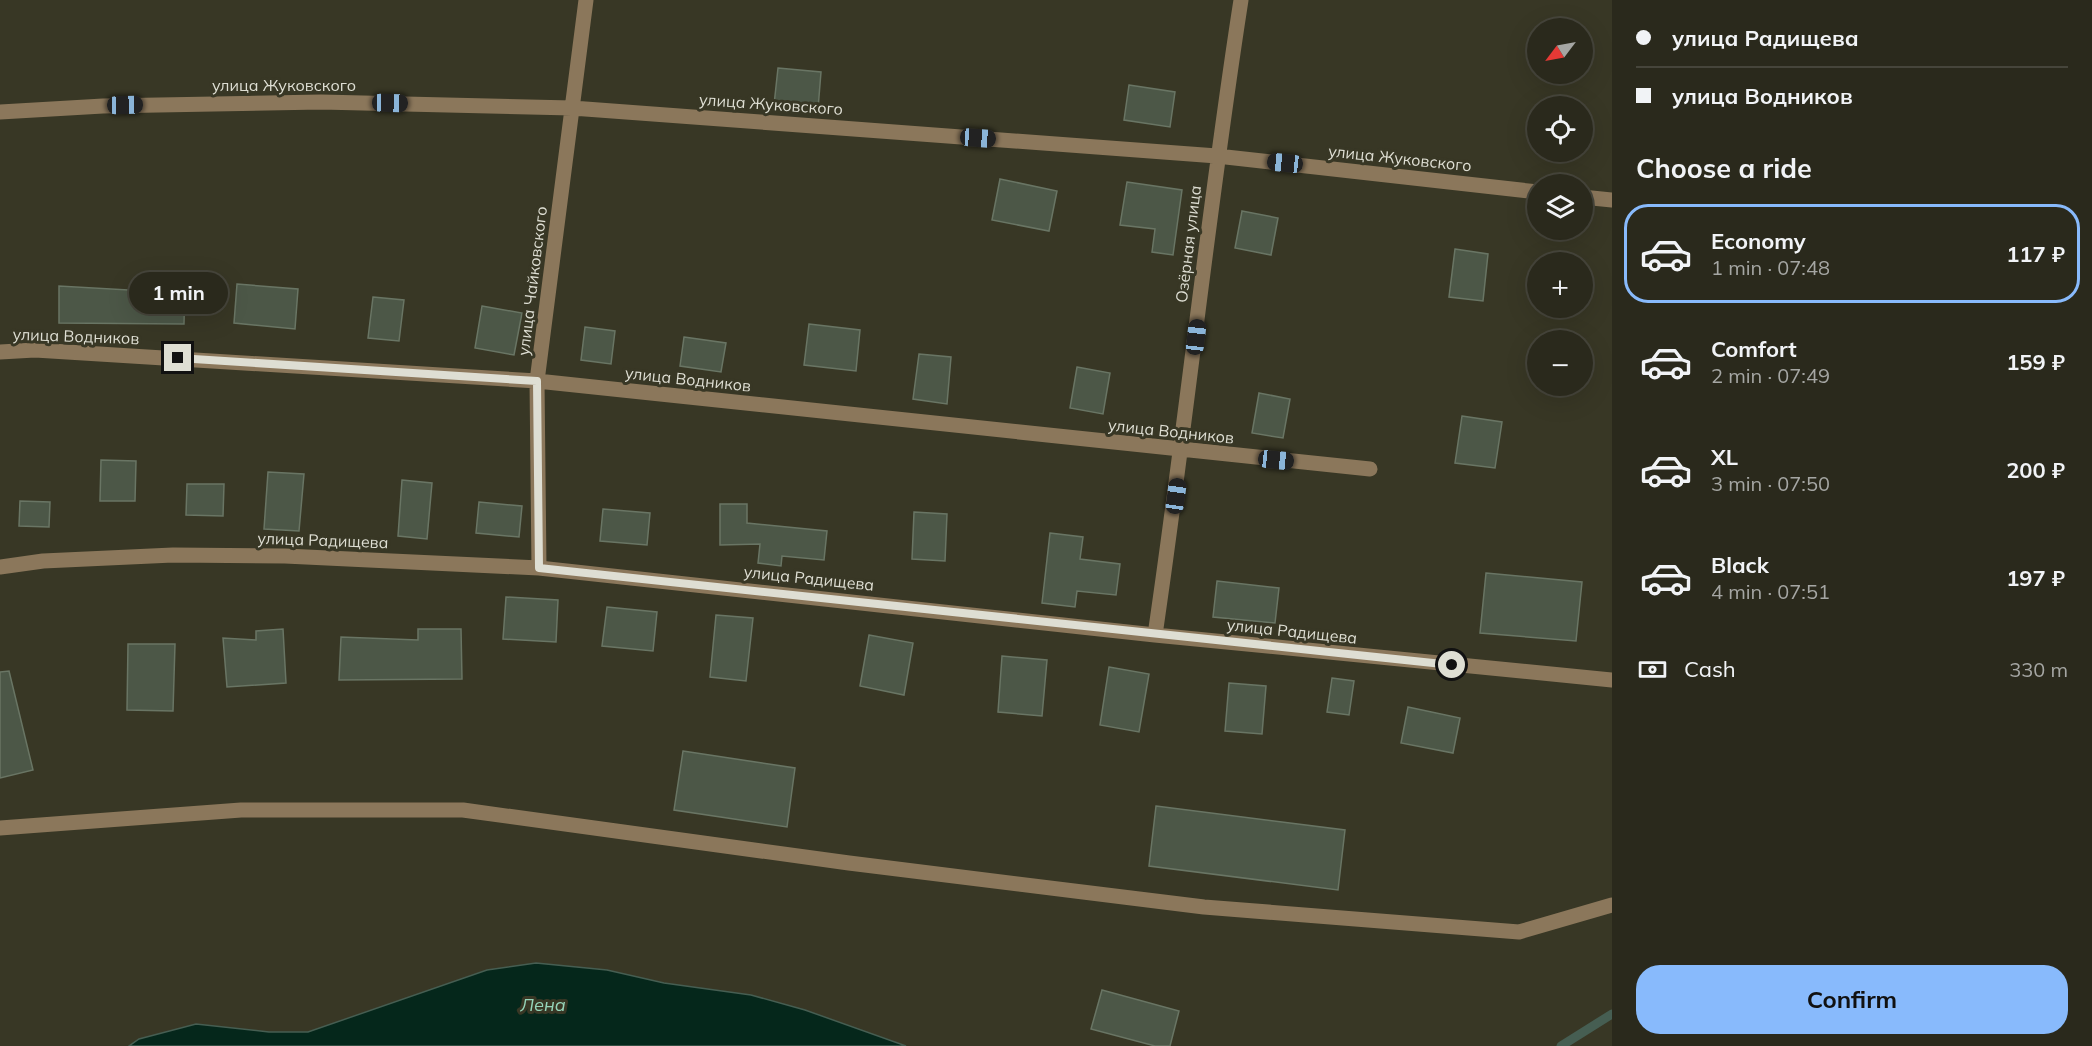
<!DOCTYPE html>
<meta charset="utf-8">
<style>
body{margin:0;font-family:Mulish,sans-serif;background:#363529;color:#f1f3f6;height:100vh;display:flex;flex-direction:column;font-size:22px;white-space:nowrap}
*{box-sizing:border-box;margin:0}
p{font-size:20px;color:#a5a6a3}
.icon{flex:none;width:33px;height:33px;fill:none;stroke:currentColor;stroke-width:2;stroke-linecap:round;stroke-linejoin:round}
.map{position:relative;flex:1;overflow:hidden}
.side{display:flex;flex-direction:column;background:#2a291c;width:480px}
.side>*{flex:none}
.top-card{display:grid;align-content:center;height:132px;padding:0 24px;background:#2a291c}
.needle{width:39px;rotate:238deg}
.buttons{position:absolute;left:1527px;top:18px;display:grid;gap:12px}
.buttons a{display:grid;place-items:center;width:66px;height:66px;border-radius:50%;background:#2a291c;box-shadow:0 6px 24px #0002,0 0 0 2px #46453b;font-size:30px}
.end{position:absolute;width:27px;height:27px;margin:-14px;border:8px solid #deded3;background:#111;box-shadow:0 0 0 3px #111}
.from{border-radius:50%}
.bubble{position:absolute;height:42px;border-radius:21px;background:#2a291c;box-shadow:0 6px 24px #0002,0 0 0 2px #46453b;font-size:20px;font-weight:700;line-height:42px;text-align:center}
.car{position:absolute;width:18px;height:36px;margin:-18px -9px;border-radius:8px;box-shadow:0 0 4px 2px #0007;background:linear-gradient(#222 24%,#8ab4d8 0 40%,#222 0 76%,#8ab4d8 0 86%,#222 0)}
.top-card b{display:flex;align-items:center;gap:21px;height:57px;font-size:22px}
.top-card b+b{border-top:2px solid #46453b}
.top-card i{width:15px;height:15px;background:#f1f3f6}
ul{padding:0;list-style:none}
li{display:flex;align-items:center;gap:18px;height:99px;margin:0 12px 9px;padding:0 12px;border:3px solid transparent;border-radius:24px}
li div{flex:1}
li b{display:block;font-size:22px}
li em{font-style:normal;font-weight:700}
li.selected{border-color:#88bafc}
li>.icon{width:54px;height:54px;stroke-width:1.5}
h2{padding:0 24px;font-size:27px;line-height:72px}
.pay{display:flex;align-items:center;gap:15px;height:66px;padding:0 24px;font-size:22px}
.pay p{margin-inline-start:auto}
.cta{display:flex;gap:12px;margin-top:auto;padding:12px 24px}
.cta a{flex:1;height:69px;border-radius:24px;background:#88bafc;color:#111;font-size:24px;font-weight:700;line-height:69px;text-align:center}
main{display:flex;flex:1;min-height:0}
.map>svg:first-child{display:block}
.water{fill:#05271b;stroke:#465e52;stroke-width:1.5}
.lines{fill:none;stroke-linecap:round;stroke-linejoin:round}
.stream{stroke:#465e52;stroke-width:9}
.building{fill:#4c5747;stroke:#697564;stroke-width:1.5}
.minor{stroke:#8b775b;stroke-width:15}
.route{stroke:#deded3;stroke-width:8}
.labels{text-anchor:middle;stroke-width:6;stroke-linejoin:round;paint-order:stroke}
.street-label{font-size:16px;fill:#deded3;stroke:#383725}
.water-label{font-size:18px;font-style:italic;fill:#96d5ba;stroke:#383725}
</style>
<main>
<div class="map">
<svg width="1612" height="1046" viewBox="0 0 1612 1046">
<rect width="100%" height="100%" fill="#383725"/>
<path class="water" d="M 536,963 L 607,970 L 664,983 L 751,995 L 805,1010 L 906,1046 L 129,1046 L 139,1039 L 196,1024 L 269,1032 L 308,1032 L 487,970 Z"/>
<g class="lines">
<path class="stream" d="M 1561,1046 L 1612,1014"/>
</g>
<path class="building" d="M 778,68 L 821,72 L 818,109 L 774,105 Z
M 1129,85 L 1175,92 L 1170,127 L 1124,120 Z
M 1000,179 L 1057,191 L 1049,231 L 992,220 Z
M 1127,182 L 1182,190 L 1173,255 L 1152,252 L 1155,229 L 1120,225 Z
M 1242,211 L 1278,218 L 1271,255 L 1235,248 Z
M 1455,249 L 1488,254 L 1483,301 L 1449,297 Z
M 146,279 L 185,279 L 184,324 L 59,323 L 59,286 L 146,291 Z
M 237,284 L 298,289 L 295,329 L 234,323 Z
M 373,297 L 404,300 L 399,341 L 368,338 Z
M 482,306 L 522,313 L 514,355 L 475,348 Z
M 809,324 L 860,330 L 856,371 L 804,365 Z
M 585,327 L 615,331 L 611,364 L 581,360 Z
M 684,337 L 726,343 L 721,372 L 680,366 Z
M 919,354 L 951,357 L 947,404 L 913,399 Z
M 1077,367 L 1110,373 L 1103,414 L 1070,408 Z
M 1259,393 L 1290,399 L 1283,438 L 1252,433 Z
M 1462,416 L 1502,422 L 1495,468 L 1455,463 Z
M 101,460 L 136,461 L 135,501 L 100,501 Z
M 268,472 L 304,474 L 299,531 L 264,529 Z
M 402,480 L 432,483 L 427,539 L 398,536 Z
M 187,484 L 224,484 L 223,516 L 186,515 Z
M 20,501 L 50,502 L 49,527 L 19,526 Z
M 479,502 L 522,506 L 519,537 L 476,533 Z
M 720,504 L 747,504 L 747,523 L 827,531 L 824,560 L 782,556 L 781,566 L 758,563 L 760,544 L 720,545 Z
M 603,509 L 650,513 L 647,545 L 600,541 Z
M 914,512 L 947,514 L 945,561 L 912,559 Z
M 1050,533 L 1083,537 L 1080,559 L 1120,564 L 1116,595 L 1077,591 L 1075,607 L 1042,603 Z
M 1486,573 L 1582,582 L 1576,641 L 1480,633 Z
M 1217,581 L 1279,588 L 1275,623 L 1213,617 Z
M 506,597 L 558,600 L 556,642 L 503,639 Z
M 607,607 L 657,612 L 653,651 L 602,646 Z
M 716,615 L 753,618 L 746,681 L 710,677 Z
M 283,629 L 286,683 L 227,687 L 223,638 L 256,640 L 256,631 Z
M 418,629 L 461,629 L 462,679 L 339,680 L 341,637 L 418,640 Z
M 869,635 L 913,643 L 904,695 L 860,686 Z
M 128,644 L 175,644 L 173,711 L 127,710 Z
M 1002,656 L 1047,660 L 1042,716 L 998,712 Z
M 1109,667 L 1149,674 L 1139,732 L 1100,725 Z
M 9,671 L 33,770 L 0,778 L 0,672 Z
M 1332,678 L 1354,681 L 1349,715 L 1327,712 Z
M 1229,683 L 1266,686 L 1262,734 L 1225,731 Z
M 1408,707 L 1460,718 L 1453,753 L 1401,743 Z
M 683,751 L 795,768 L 787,827 L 674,810 Z
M 1156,806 L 1345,830 L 1338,890 L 1149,866 Z
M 1102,990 L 1179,1011 L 1170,1046 L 1155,1046 L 1091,1029 Z"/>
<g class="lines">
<path class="minor" d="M 0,112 L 103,106 L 321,102 L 572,108 L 1217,156 L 1538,192
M 1582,197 L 1612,200
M 0,352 L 35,350 L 537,381 L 1370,469
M 0,567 L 43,561 L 173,555 L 285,556 L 539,568 L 1155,635 L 1612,680
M 539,568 L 537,381 L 586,0
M 1155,635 C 1186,424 1208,211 1241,0
M 0,828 L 241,810 L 463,810 L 849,863 L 1204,907 L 1519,932 L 1612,905"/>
</g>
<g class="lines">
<path class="route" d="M 178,358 L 537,381 L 539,568 L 1452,665"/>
</g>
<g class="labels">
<g class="street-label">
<text x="284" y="91">улица Жуковского</text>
<text transform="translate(771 104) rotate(4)" y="6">улица Жуковского</text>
<text transform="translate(1400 158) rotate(6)" y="6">улица Жуковского</text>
<text transform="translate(1188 244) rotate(-83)" y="6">Озёрная улица</text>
<text transform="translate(532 281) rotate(-83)" y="6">улица Чайковского</text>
<text transform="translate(76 336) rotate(2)" y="6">улица Водников</text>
<text transform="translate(688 379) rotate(6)" y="6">улица Водников</text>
<text transform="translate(1171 431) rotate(6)" y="6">улица Водников</text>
<text transform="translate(323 540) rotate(2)" y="6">улица Радищева</text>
<text transform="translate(809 578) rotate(6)" y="6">улица Радищева</text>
<text transform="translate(1292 631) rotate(6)" y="6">улица Радищева</text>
</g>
<g class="water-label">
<text x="543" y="1011">Лена</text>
</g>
</g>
</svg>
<div class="buttons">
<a><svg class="needle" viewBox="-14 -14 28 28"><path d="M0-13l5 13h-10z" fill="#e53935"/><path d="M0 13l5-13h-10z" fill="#a5a6a3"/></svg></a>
<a><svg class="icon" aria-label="locate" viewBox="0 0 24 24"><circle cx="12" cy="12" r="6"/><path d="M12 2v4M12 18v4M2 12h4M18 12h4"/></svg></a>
<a><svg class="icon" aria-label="layers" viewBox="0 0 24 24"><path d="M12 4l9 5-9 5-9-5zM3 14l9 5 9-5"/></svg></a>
<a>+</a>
<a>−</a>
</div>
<i class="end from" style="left:1452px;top:665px"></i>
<i class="end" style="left:178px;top:358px"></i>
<div class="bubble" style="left:129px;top:272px;width:99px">1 min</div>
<i class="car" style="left:390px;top:103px;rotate:91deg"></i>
<i class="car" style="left:125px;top:105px;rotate:89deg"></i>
<i class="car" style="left:978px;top:138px;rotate:94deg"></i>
<i class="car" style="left:1285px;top:163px;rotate:276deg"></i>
<i class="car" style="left:1196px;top:337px;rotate:7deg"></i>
<i class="car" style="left:1276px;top:460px;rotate:96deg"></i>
<i class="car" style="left:1176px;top:496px;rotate:8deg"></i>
</div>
<section class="side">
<div class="top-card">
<b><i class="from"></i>улица Радищева</b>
<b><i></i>улица Водников</b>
</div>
<h2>Choose a ride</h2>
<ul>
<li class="selected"><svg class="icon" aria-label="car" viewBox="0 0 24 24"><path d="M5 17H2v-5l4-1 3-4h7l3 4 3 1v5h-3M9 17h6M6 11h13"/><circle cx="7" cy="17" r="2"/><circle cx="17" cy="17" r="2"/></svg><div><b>Economy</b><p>1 min · 07:48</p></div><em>117 ₽</em></li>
<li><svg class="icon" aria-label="car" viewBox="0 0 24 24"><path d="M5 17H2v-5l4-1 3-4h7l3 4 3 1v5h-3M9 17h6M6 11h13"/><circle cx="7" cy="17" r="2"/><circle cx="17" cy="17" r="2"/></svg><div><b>Comfort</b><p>2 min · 07:49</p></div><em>159 ₽</em></li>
<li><svg class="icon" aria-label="car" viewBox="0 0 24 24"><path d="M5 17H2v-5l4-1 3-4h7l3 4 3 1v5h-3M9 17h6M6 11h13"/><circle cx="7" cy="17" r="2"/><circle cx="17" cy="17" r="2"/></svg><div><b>XL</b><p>3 min · 07:50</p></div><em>200 ₽</em></li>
<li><svg class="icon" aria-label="car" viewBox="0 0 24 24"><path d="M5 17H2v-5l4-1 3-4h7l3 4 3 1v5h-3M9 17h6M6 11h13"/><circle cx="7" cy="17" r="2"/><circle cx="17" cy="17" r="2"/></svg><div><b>Black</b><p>4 min · 07:51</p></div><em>197 ₽</em></li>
</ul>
<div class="pay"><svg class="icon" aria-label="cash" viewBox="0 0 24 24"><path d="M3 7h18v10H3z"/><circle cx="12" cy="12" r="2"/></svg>Cash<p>330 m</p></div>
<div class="cta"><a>Confirm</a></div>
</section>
</main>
